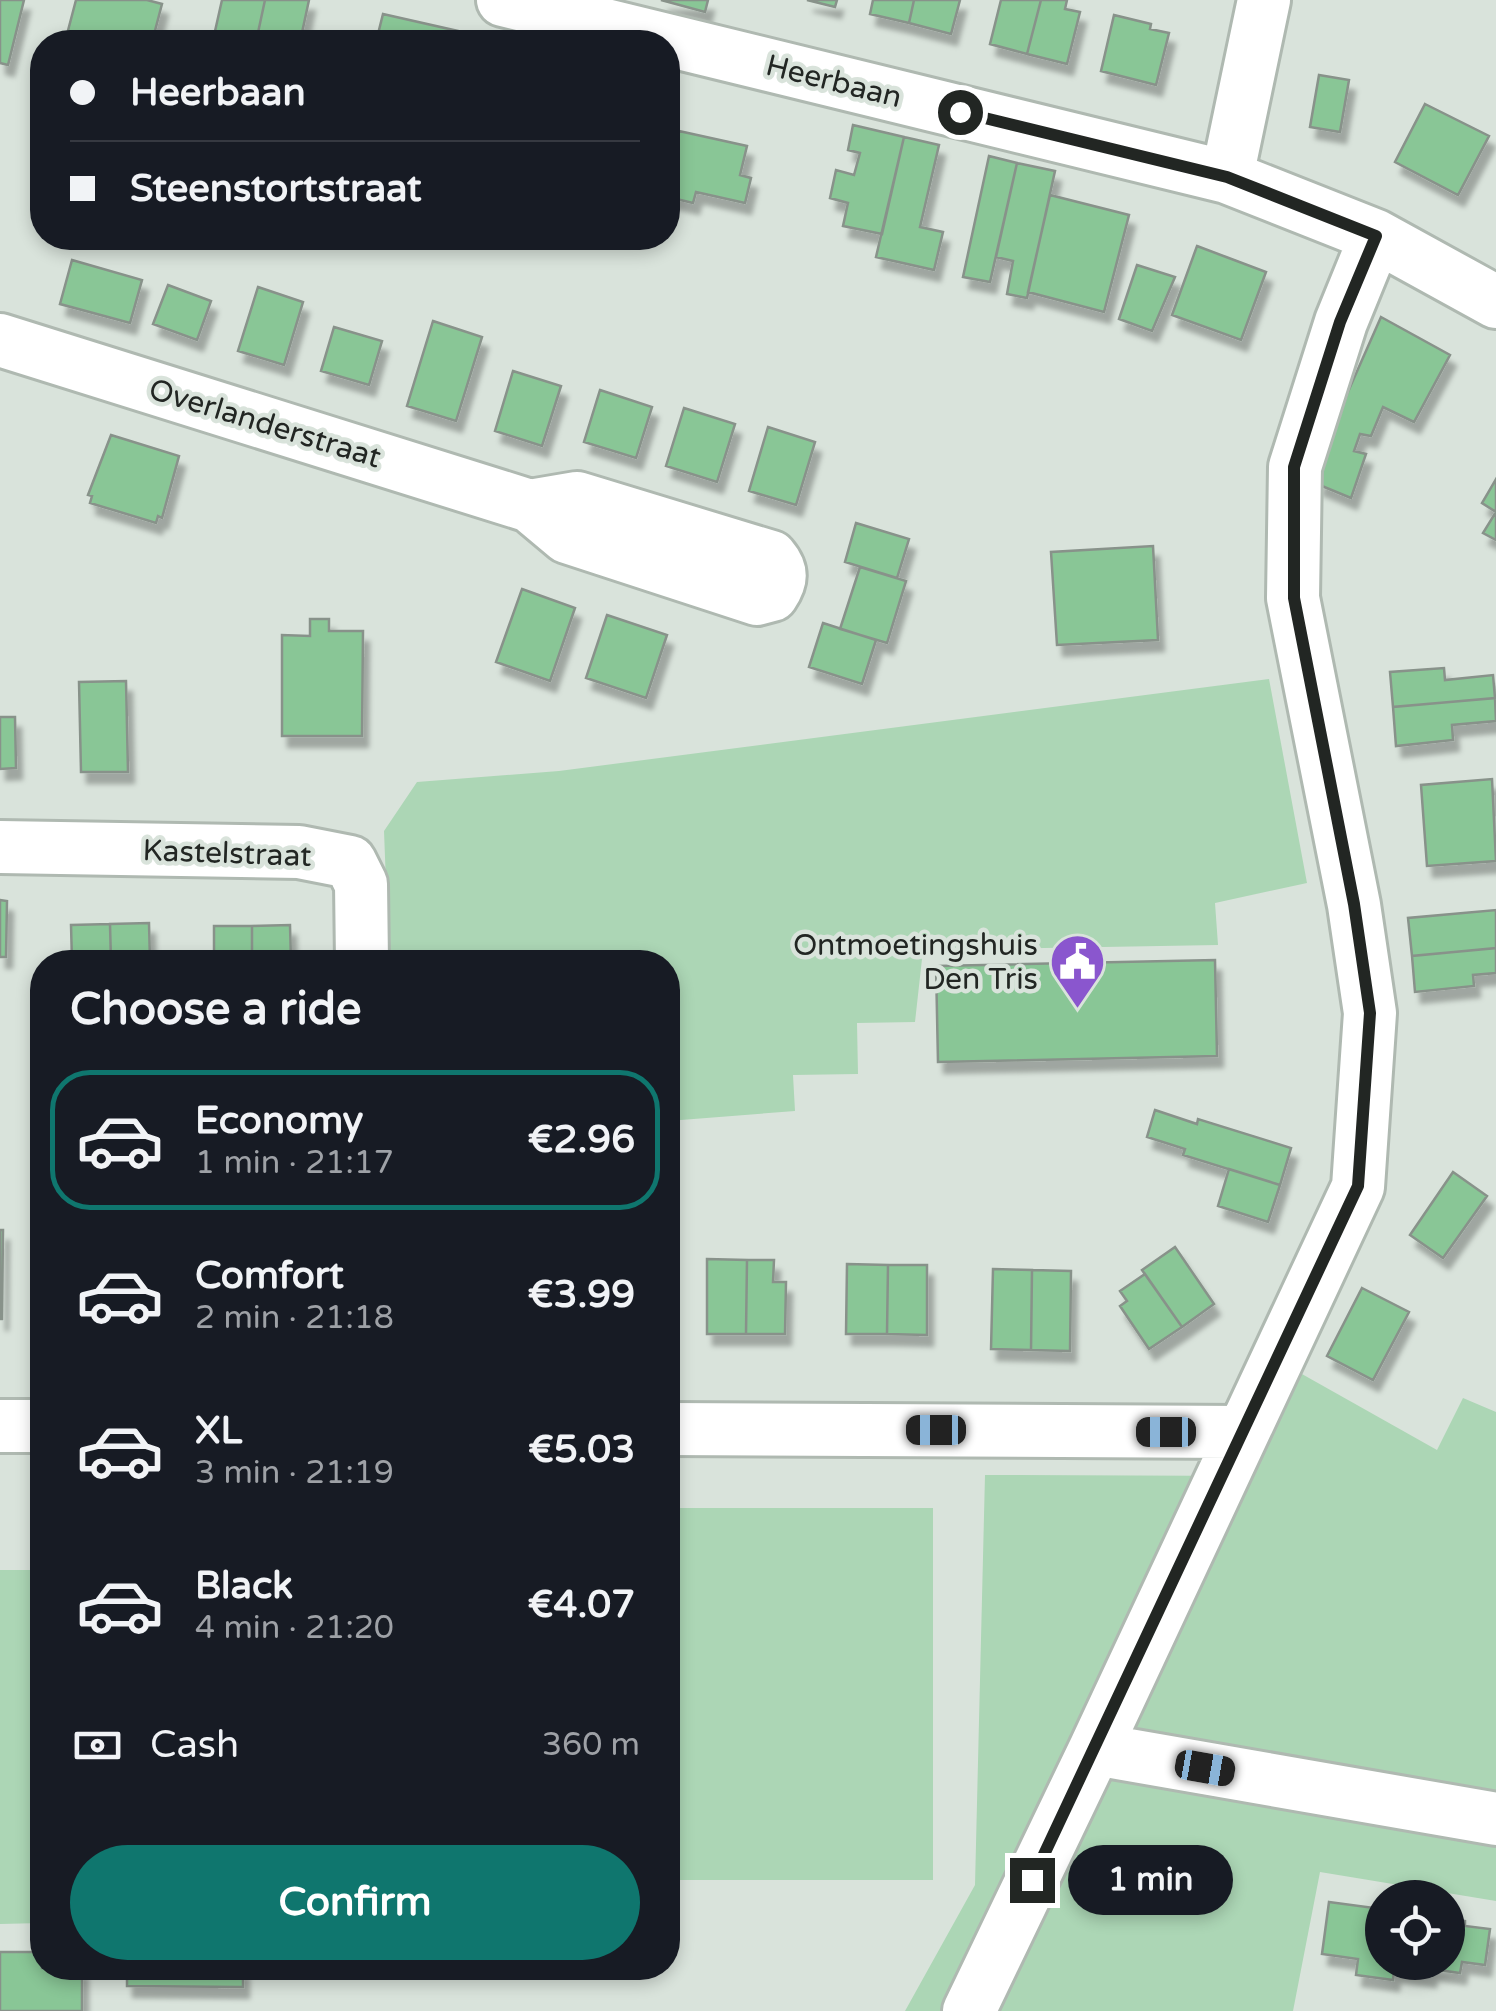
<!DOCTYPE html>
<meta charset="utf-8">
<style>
body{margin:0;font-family:"Varela Round",sans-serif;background:#242831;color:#f1f3f6;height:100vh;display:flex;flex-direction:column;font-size:38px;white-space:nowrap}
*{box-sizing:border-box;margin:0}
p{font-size:32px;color:#9ea1a6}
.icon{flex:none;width:55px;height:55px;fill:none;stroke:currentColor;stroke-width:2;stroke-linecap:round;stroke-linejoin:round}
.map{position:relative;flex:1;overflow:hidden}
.drawer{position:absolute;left:30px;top:950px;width:650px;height:1030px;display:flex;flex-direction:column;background:#171b24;border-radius:40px;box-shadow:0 5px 15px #0003}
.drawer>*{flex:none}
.top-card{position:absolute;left:30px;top:30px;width:650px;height:220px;border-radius:40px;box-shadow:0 5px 15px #0003;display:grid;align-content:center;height:220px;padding:0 40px;background:#171b24}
.fabs{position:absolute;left:1365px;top:1880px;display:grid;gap:20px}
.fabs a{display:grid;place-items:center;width:100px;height:100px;border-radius:50%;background:#171b24;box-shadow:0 5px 15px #0003;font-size:50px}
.end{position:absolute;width:45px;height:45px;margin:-22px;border:12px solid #222623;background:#fff;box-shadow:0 0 0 5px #fff}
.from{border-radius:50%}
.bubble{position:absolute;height:70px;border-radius:35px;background:#171b24;box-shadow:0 5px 15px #0003;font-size:32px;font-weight:700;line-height:70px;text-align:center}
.car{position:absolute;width:30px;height:60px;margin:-30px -15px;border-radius:12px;box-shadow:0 0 8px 2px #0007;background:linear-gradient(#222 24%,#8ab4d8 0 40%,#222 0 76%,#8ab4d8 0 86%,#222 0)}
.top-card b{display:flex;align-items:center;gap:35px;height:95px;font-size:38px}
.top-card b+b{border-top:2px solid #363941}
.top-card i{width:25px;height:25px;background:#f1f3f6}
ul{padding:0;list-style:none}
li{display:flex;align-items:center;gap:30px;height:140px;margin:0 20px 15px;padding:0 20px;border:5px solid transparent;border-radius:40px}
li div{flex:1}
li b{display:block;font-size:38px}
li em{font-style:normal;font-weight:700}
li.on{border-color:#0f766e}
li>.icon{width:90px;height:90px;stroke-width:1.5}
h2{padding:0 40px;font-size:45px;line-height:120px}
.pay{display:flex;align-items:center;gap:25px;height:110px;padding:0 40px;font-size:38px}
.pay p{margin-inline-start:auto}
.button{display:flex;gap:20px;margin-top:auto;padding:20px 40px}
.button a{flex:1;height:115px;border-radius:60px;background:#0f766e;color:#fff;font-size:40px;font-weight:700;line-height:115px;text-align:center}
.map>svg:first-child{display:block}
.green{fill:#acd6b5}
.building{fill:#89c696;stroke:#88928a;stroke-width:2.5;filter:url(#shadow)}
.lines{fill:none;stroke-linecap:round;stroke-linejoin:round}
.minor-casing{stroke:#afb9b1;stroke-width:58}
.minor{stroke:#fff;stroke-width:52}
.route{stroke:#222623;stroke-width:12}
.labels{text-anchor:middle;stroke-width:9;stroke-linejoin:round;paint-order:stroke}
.street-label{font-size:30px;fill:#222623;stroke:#d9e3db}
.poi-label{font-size:30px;fill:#222623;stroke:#d9e3db;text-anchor:end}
</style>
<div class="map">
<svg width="1496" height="2011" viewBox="0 0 1496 2011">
<defs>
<filter id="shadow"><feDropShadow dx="6" dy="11" stdDeviation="2.5" flood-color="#0004"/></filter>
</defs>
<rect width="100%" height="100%" fill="#d9e3db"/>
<path class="green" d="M 1269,679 L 1307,883 L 1215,903 L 1218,945 L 923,950 L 915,1022 L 857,1023 L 858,1074 L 793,1075 L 795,1111 L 668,1121 L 668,962 L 389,962 L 384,831 L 417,782 L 559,771 Z
M 1293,1369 L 1437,1450 L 1463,1398 L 1496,1412 L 1496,1901 L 1320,1872 L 1293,2011 L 905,2011 L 975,1885 L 985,1475 L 1254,1476 Z
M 668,1508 L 933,1508 L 933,1880 L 668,1880 Z
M 0,1570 L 42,1570 L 42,1923 L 0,1924 Z"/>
<path class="building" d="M 0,0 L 24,0 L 8,65 L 0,63 Z
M 76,0 L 147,0 L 162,4 L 152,42 L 65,42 Z
M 222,0 L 265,0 L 256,42 L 213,40 Z
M 265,0 L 309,0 L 300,42 L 256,42 Z
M 661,0 L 708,0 L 705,12 Z
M 807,0 L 837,0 L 835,7 Z
M 873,0 L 914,0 L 909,23 L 870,14 Z
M 914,0 L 960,0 L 951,34 L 909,23 Z
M 1001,0 L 1041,0 L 1027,54 L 990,44 Z
M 1041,0 L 1067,0 L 1065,9 L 1080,12 L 1067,64 L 1027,54 Z
M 383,14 L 458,31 L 455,42 L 376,42 Z
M 1114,15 L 1151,24 L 1150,29 L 1169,33 L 1156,85 L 1101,71 Z
M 458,31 L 514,42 L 455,42 Z
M 1319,75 L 1349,80 L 1340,132 L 1310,127 Z
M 1425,104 L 1489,136 L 1458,195 L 1395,162 Z
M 853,125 L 904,137 L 882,234 L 843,226 L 848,203 L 830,198 L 836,170 L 854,175 L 860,153 L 848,150 Z
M 679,131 L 747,146 L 740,175 L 751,178 L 745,203 L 696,192 L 693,203 L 668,197 L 668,141 L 677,143 Z
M 904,137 L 939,145 L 920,227 L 943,232 L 934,270 L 876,257 Z
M 989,156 L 1017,163 L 990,282 L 963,277 Z
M 1017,163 L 1055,171 L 1027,298 L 1007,294 L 1013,261 L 996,257 Z
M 1050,195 L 1129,215 L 1104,312 L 1028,292 Z
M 1197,246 L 1266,272 L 1241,340 L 1172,315 Z
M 72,260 L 142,280 L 130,323 L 60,304 Z
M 1137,265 L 1175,277 L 1152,331 L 1119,319 Z
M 168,285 L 211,301 L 197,340 L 153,324 Z
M 258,287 L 303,302 L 284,365 L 238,351 Z
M 1381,317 L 1450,355 L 1414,422 L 1383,407 L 1371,436 L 1360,434 L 1354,451 L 1366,454 L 1351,498 L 1317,484 L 1347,394 Z
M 433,321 L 482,337 L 456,421 L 407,406 Z
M 334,327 L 382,341 L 369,385 L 321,371 Z
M 513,371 L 561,386 L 542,446 L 495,431 Z
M 600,390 L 652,407 L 636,458 L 584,442 Z
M 684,408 L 735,424 L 717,482 L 666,466 Z
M 768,427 L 815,442 L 796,505 L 749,491 Z
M 111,435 L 179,456 L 162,518 L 158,516 L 156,523 L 90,503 L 92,496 L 88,495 Z
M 1496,479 L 1496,540 L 1483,533 L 1496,512 L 1482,503 Z
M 856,523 L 909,539 L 897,578 L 845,562 Z
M 1153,546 L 1158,640 L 1057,645 L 1051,552 Z
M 860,567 L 906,581 L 887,643 L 840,629 Z
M 522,589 L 575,608 L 550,681 L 496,662 Z
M 607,615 L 667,635 L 646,698 L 586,678 Z
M 310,619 L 329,619 L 329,631 L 363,631 L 362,736 L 282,736 L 282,635 L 310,636 Z
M 823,623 L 876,640 L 862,684 L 809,667 Z
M 1444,668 L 1445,680 L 1493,675 L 1495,698 L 1393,707 L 1390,672 Z
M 126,681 L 128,772 L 81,772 L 79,682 Z
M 1495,698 L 1496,721 L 1452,725 L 1453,740 L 1396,746 L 1393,707 Z
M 0,717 L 15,717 L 16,768 L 0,769 Z
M 1492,779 L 1496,861 L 1427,866 L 1421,785 Z
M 0,900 L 7,901 L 6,957 L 0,957 Z
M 1496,910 L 1496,948 L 1412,956 L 1408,918 Z
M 149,923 L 150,962 L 111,962 L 110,924 Z
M 110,924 L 111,962 L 72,962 L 71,925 Z
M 290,925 L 291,962 L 252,962 L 252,926 Z
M 214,926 L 252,926 L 252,962 L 214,962 Z
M 1496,948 L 1496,973 L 1473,975 L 1474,986 L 1415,992 L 1412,956 Z
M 1215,960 L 1217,1056 L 938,1062 L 936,966 Z
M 1155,1110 L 1197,1124 L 1198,1119 L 1291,1148 L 1280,1185 L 1183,1155 L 1185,1149 L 1147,1137 Z
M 1229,1169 L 1280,1185 L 1268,1222 L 1218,1206 Z
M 1453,1172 L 1487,1196 L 1443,1258 L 1410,1235 Z
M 0,1230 L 3,1230 L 2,1319 L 0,1319 Z
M 1175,1247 L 1214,1304 L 1182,1327 L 1142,1270 Z
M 707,1259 L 747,1260 L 746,1334 L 707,1334 Z
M 747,1260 L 774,1260 L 773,1282 L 786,1282 L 785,1334 L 746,1334 Z
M 847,1264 L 888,1265 L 887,1334 L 846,1334 Z
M 888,1265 L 927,1265 L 927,1335 L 887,1334 Z
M 993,1269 L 1032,1270 L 1031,1350 L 991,1349 Z
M 1032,1270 L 1071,1271 L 1070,1351 L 1031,1350 Z
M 1145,1274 L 1182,1327 L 1149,1349 L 1120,1306 L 1127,1301 L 1120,1291 Z
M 1362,1288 L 1409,1312 L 1373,1380 L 1327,1356 Z
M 1329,1902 L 1382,1909 L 1382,1962 L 1448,1962 L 1448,1918 L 1465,1921 L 1465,1926 L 1490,1929 L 1485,1965 L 1462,1962 L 1460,1973 L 1431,1969 L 1430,1976 L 1394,1971 L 1393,1980 L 1356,1975 L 1358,1959 L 1322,1954 Z
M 0,1952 L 42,1952 L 42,1968 L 82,1968 L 82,2011 L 0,2011 Z
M 127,1968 L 243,1968 L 243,1987 L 127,1986 Z"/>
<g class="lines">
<defs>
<path id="minor" d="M 503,0 L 1227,177 L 1376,236 L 1496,302
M 1227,177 L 1264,0
M 0,340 L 530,506 L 567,537 L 757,599 L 772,595 C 782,580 783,571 771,557 L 577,498 L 530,506
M 0,847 L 299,852 L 350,862 L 361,884 L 362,962
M 0,1426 L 42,1426
M 668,1429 L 1243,1432
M 1095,1749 L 1496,1819
M 969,2011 L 1095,1749 L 1358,1187 L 1370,1013 L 1354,905 L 1293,598 L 1295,467 L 1341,322 L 1376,236"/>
</defs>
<use href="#minor" class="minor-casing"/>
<use href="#minor" class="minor"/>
</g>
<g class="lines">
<path class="route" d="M 960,112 L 1227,177 L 1376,236 L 1340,322 L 1294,467 L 1294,598 L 1354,904 L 1370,1013 L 1358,1186 L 1032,1880"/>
</g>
<defs>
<symbol id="civic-pin" viewBox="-11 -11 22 30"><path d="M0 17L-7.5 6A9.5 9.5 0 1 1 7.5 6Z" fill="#8a56ce" stroke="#d9e3db"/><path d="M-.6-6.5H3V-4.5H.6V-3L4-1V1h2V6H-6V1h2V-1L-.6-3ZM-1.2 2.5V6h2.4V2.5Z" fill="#fff"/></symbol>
</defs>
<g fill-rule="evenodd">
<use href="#civic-pin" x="1046" y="930" width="63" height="86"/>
</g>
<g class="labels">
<g class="street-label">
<text transform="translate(834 81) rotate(14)" y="10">Heerbaan</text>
<text transform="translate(265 423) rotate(17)" y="10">Overlanderstraat</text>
<text transform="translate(227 853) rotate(2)" y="10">Kastelstraat</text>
</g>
<g class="poi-label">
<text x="1038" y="955">Ontmoetingshuis<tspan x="1038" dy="34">Den Tris</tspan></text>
</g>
</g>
</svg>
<div class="fabs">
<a><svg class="icon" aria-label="locate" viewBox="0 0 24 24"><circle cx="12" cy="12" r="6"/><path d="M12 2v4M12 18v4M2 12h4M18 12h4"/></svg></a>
</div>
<i class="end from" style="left:960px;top:112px"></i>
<i class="end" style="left:1032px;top:1880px"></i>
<div class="bubble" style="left:1068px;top:1845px;width:165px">1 min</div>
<i class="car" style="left:936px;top:1430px;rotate:270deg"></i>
<i class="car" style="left:1166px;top:1432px;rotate:270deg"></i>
<i class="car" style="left:1205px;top:1768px;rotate:100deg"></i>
<div class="top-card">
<b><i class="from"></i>Heerbaan</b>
<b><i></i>Steenstortstraat</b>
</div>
<section class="drawer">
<h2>Choose a ride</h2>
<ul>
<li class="on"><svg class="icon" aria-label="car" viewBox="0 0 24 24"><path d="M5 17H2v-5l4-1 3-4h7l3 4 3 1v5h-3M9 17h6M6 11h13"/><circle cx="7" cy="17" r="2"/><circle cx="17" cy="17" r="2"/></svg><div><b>Economy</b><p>1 min · 21:17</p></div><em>€2.96</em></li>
<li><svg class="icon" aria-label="car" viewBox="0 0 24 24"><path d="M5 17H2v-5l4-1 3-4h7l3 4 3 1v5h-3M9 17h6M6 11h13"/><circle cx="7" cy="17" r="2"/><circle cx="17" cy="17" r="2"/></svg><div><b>Comfort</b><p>2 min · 21:18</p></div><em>€3.99</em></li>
<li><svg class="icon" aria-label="car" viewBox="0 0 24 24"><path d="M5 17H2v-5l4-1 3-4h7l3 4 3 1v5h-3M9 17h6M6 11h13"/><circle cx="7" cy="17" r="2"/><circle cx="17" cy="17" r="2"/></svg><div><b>XL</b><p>3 min · 21:19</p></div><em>€5.03</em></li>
<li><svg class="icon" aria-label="car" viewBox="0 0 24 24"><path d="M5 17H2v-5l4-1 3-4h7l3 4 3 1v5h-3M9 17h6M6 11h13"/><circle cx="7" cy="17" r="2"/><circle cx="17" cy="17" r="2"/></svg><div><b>Black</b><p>4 min · 21:20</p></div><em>€4.07</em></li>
</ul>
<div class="pay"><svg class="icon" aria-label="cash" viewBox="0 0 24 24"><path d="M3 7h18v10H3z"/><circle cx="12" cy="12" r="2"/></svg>Cash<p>360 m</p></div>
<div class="button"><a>Confirm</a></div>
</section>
</div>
